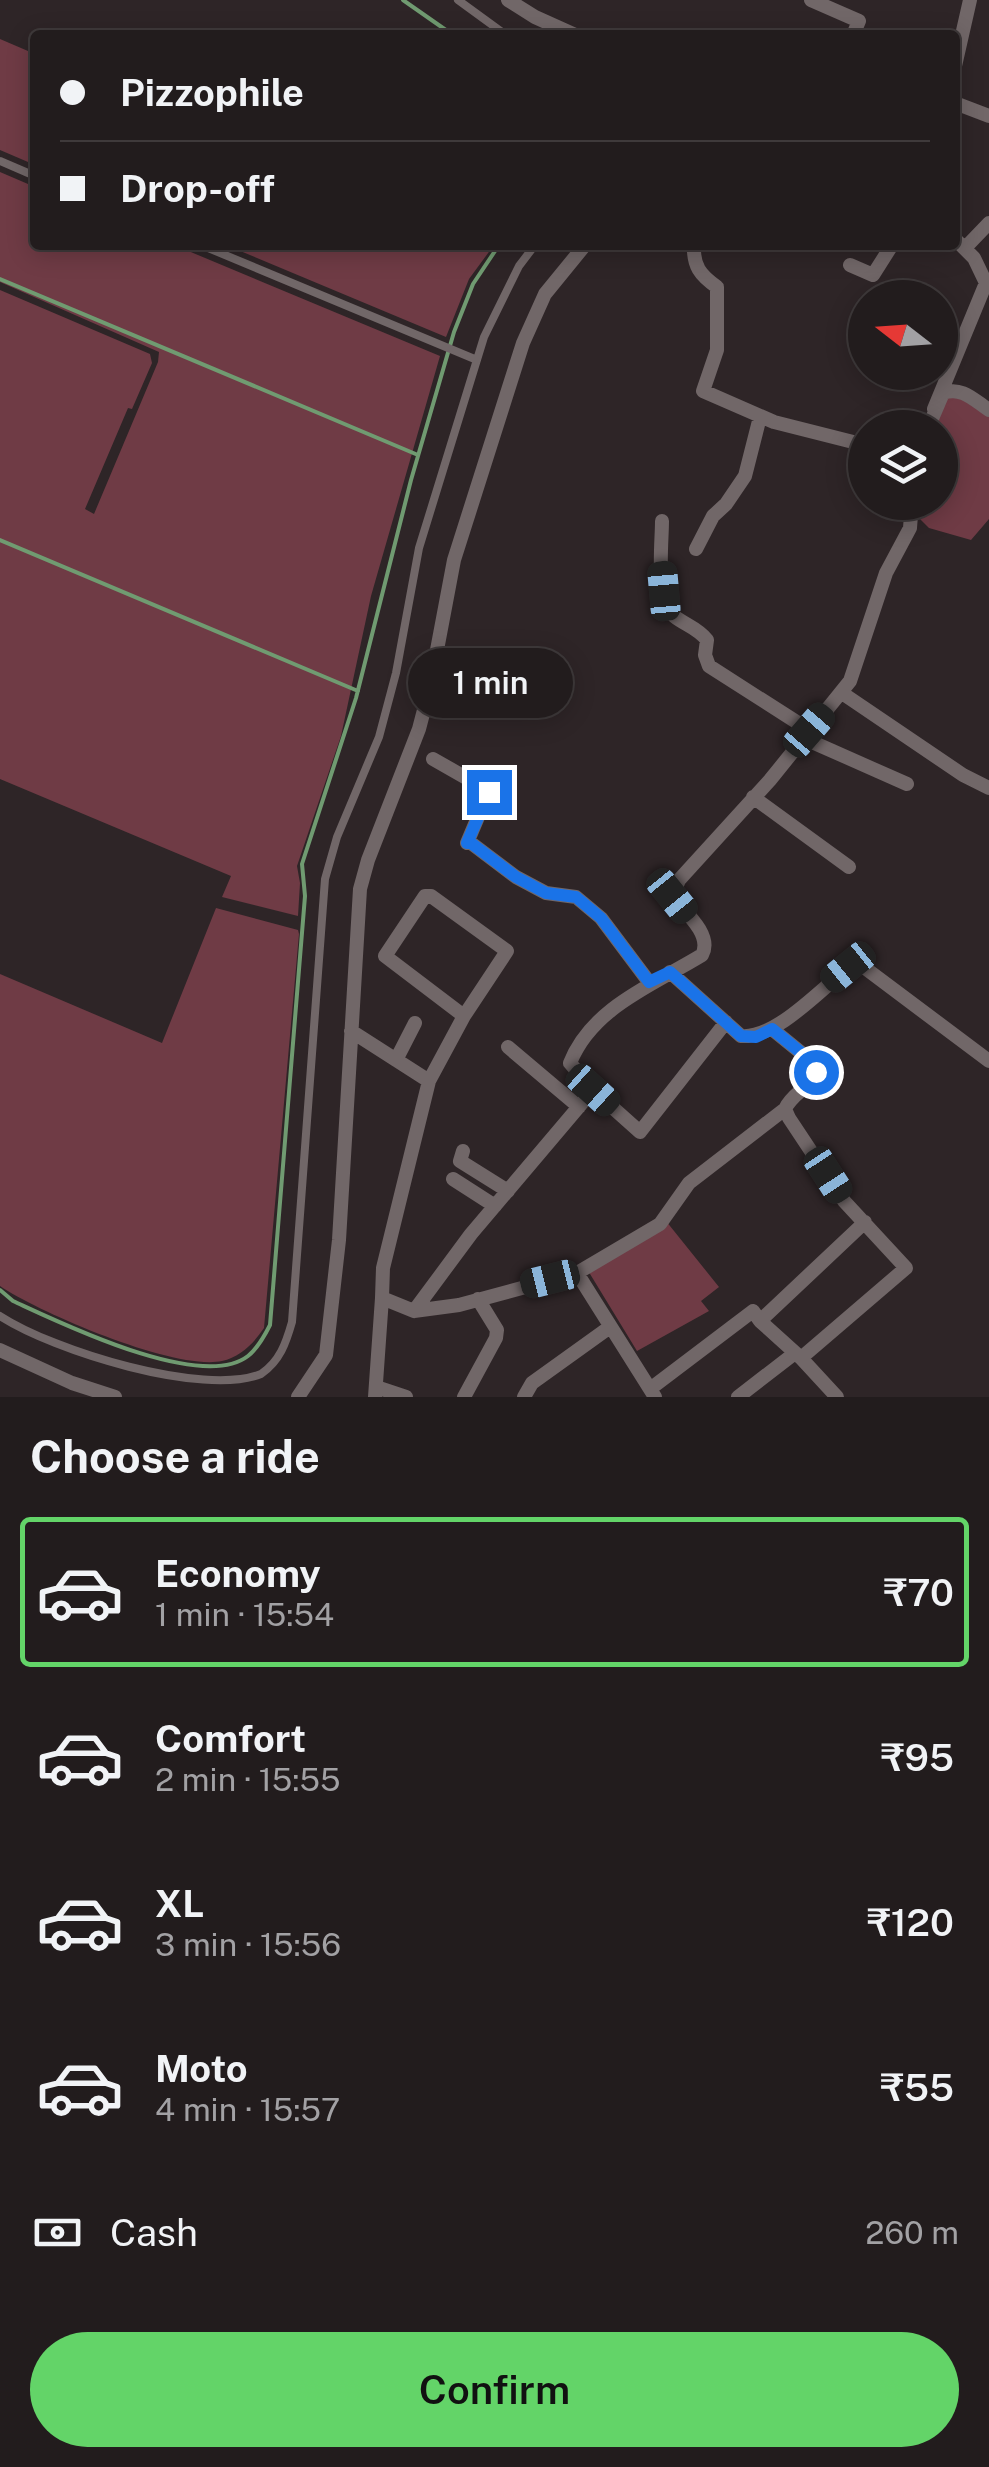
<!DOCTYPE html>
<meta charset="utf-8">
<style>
body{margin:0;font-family:"Public Sans",sans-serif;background:#2e292a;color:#f1f3f6;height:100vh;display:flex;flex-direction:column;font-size:38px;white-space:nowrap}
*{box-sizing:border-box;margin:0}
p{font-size:32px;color:#a2a1a4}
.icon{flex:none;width:55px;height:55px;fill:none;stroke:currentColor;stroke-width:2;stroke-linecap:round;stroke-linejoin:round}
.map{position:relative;height:1397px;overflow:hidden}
.drawer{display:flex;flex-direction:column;background:#221c1d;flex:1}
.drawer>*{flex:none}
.top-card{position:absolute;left:30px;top:30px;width:930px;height:220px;border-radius:10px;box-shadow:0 5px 25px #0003,0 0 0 2px #3f3a3b;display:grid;align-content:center;height:220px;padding:0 30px;background:#221c1d}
.needle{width:65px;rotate:287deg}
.buttons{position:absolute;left:848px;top:280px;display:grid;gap:20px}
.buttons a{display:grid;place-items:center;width:110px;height:110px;border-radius:50%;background:#221c1d;box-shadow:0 5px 25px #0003,0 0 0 2px #3f3a3b;font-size:50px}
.end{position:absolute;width:45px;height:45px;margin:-22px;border:12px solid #1a73e8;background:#fff;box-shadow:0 0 0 5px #fff}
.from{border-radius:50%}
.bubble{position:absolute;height:70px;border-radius:35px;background:#221c1d;box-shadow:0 5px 25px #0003,0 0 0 2px #3f3a3b;font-size:32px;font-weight:600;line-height:70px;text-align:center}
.car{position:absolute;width:30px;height:60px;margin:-30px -15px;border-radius:12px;box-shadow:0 0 8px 2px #0007;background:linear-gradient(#222 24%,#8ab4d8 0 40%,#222 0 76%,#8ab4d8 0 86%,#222 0)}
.top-card b{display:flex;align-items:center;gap:35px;height:95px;font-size:38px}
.top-card b+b{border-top:2px solid #3f3a3b}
.top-card i{width:25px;height:25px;background:#f1f3f6}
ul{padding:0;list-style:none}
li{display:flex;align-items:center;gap:30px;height:150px;margin:0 20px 15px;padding:0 10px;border:5px solid transparent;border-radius:10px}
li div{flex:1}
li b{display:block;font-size:38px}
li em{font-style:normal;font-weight:600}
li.on{border-color:#63d468}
li>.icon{width:90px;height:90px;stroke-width:1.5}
h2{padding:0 30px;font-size:45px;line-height:120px}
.pay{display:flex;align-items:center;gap:25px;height:110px;padding:0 30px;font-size:38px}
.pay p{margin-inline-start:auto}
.action{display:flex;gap:20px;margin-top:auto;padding:20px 30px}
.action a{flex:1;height:115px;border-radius:60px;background:#63d468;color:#111;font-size:40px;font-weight:600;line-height:115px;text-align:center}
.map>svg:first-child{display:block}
.green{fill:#6f3b45}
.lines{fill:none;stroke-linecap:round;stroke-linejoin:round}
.stream{stroke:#709b71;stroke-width:4}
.lane{stroke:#716768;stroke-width:8}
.street{stroke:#716768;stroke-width:14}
.route{stroke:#1a73e8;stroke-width:12}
</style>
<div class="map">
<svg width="989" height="1397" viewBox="0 0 989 1397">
<rect width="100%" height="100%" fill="#2e2527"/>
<path class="green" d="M 0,39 L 35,54 L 35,165 L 0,150 Z
M 0,172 L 35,187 L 35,245 L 174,245 L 440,356 L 371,596 L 341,736 L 297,866 L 300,883 L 298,916 L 222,897 L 231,876 L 0,779 L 0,290 L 150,354 L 152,363 L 132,409 L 128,408 L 85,509 L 94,514 L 158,362 L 159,352 L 0,282 Z
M 226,245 L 494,245 L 469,279 L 446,337 Z
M 954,392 L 989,402 L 989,519 L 971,540 L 929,528 L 920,519 L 920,503 L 940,502 L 940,428 L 934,427 L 946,400 Z
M 216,908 L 298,930 L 299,934 L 264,1328 C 254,1343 240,1357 222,1361 C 175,1371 40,1313 0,1286 L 0,974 L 162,1043 Z
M 666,1221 L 719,1287 L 701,1301 L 709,1311 L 637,1351 L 587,1269 Z"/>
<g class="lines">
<path class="stream" d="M 403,0 L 453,35
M 0,279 L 418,455
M 0,540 L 358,691
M 0,1290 L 13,1301 C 61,1323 201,1392 248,1356 C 258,1348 264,1337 270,1325 L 305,896 L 302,864 L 356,698 L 411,480 L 454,332 L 473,284 L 499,245"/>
<path class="lane" d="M 458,0 L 506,35
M 0,161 L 35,176
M 201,245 L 477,360
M 0,1316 C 54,1351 203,1397 261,1374 C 280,1361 286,1343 292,1322 L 325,879 L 337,837 L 379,737 L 396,673 L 419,548 L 484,337 L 519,266 L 535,245"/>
<path class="street" d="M 508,0 L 535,17 L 575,35
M 811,0 L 859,21 L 853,35
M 955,66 L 970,0
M 955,103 L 989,116
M 694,245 C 693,266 700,275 717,287 L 717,350 L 703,391 L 774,422 L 865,445
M 965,248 L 989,223
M 850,265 L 873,275 L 892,245
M 934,409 L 986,283 L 974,258 L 955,239
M 928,428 L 943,393 C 962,386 974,400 989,410
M 662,521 C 662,545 655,598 674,616 C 685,625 698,628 707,640 L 705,655 L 709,666 L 809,730
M 696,549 L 713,516 L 726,504 L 745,476 L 760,417
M 842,693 L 963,775 L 989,788
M 803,738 L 907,784
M 433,759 L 489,791 L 467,843 L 471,843 L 516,877 L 546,893 L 576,897 L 601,918 L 649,982
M 753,797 L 849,867
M 670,972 L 741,1036 C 776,1039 821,989 849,967 L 861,965 L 989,1061
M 772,1029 L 810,1060 L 816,1072 C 810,1088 792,1093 785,1109 L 789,1118 L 844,1201 L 906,1268 L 801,1358
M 351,1031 L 429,1081
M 508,1047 L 579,1107
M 396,1060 L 415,1023
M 593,1090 L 640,1132 L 726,1022
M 463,1151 L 460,1161 L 508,1191
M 453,1179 L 495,1206
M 577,1273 L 660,1224 L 689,1183 L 785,1109
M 382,1298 L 383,1268 L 429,1081 L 464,1016 L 507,951 L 431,896 L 425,896 L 385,956 L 464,1016
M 414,1311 L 459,1305 L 577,1273 L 655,1397
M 760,1321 L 801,1358 L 837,1397
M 0,1350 L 72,1383 L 115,1397
M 376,1387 L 406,1397
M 650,1389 L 753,1311 L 760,1321 L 865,1222
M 298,1397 L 326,1355 L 339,1240 L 360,889 L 368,860 L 419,729 L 430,687 L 454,560 L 523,343 L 545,294 L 585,245
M 375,1397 L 382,1298 L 414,1311 L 471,1234 L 593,1090 L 570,1063 C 592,1007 655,984 702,955 C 713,935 685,912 672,897 L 679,880 L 770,780 L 850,681 L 886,573 L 910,528 L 912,502
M 464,1397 L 496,1338 L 497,1330 L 478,1299
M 524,1397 L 532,1383 L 610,1327
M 738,1397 L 795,1353"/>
</g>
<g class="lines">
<path class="route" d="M 489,792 L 467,843 L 471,843 L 516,877 L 546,893 L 576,897 L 601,918 L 649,982 L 670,972 L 741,1036 L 756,1037 L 772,1029 L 810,1060 L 816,1072"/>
</g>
</svg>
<div class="buttons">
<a><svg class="needle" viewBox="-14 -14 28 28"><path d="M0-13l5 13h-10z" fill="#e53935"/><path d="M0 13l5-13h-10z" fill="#a2a1a4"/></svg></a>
<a><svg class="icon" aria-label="layers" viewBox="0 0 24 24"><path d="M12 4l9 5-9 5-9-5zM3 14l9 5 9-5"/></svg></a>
</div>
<i class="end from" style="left:816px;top:1072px"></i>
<i class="end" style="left:489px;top:792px"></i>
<div class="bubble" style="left:408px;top:648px;width:165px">1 min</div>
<i class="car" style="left:664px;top:591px;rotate:355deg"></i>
<i class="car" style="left:809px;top:730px;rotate:41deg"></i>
<i class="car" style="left:672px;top:896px;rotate:141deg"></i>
<i class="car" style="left:848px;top:967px;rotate:231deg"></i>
<i class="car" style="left:593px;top:1090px;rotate:132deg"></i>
<i class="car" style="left:828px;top:1175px;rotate:147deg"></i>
<i class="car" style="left:550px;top:1279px;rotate:256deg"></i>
<div class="top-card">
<b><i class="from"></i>Pizzophile</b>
<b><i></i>Drop-off</b>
</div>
</div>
<section class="drawer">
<h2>Choose a ride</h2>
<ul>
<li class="on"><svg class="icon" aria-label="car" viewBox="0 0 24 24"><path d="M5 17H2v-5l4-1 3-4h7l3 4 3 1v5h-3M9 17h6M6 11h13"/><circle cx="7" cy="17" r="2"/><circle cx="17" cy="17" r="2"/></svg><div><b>Economy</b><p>1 min · 15:54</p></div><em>₹70</em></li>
<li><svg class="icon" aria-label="car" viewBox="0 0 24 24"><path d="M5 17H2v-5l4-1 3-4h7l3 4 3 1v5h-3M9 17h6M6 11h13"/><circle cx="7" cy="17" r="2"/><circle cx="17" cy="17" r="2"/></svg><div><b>Comfort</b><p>2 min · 15:55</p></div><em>₹95</em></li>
<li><svg class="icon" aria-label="car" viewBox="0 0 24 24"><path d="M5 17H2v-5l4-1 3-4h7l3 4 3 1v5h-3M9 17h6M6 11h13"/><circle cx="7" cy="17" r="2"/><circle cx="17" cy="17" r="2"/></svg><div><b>XL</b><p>3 min · 15:56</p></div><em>₹120</em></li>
<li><svg class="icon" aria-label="car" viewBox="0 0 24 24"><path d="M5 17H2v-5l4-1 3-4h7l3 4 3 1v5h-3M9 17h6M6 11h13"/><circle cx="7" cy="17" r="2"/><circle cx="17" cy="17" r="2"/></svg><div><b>Moto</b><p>4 min · 15:57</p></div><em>₹55</em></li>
</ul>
<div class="pay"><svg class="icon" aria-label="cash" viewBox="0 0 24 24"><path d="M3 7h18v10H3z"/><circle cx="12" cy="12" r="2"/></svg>Cash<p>260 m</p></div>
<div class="action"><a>Confirm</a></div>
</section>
